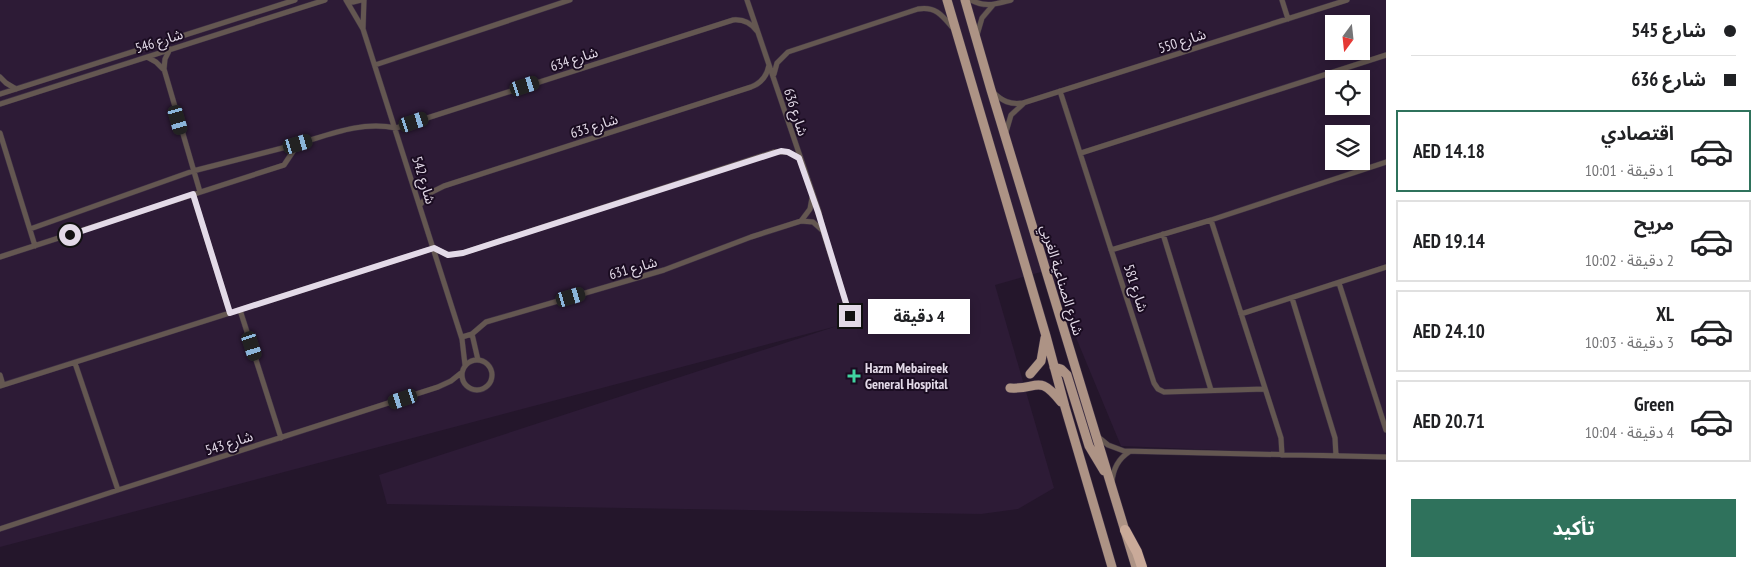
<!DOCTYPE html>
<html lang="ar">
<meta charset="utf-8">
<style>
body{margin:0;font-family:"PT Sans Narrow","Noto Sans Arabic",sans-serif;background:#f6f6f6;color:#202124;direction:rtl;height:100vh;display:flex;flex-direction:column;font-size:19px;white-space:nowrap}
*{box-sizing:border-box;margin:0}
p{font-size:16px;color:#757577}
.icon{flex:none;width:28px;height:28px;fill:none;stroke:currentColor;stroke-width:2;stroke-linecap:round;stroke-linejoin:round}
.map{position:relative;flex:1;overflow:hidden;direction:ltr}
.panel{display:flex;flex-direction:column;background:#fff;width:375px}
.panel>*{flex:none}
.guide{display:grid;align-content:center;height:110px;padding:0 25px;background:#fff}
.needle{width:32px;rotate:195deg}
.tools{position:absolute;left:1325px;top:15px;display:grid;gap:10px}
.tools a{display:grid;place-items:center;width:45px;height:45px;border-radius:0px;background:#fff;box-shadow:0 2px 12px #0003;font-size:25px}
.end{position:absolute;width:22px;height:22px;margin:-11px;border:6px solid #e3dae8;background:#111;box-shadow:0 0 0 2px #111}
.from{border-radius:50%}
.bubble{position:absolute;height:35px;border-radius:0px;background:#fff;box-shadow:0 2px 12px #0003;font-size:16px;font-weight:700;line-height:35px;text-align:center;direction:rtl}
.car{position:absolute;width:15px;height:30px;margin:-15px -8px;border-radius:6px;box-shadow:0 0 4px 1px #0007;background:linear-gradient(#222 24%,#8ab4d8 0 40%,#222 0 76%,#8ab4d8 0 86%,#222 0)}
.guide b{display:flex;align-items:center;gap:18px;height:48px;font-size:19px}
.guide b+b{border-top:1px solid #e0e0e0}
.guide i{width:12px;height:12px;background:#202124}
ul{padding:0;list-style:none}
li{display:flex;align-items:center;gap:15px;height:82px;margin:0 10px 8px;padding:0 15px;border:2px solid #e0e0e0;border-radius:0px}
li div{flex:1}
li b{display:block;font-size:19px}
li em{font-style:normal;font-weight:700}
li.current{border-color:#2f725c}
li>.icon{width:45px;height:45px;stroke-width:1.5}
.cta{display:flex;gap:10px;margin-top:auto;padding:10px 25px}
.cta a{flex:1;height:58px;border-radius:0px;background:#2f725c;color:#fff;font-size:20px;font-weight:700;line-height:58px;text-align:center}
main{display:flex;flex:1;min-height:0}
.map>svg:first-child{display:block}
.built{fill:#2d1b36;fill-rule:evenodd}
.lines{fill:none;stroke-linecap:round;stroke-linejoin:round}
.street-casing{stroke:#3f3145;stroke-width:6}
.primary-casing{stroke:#3f3145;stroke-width:10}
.highway-casing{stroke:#3f3145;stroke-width:11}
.street{stroke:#645751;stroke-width:5}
.primary{stroke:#ad9385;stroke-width:9}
.highway{stroke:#caaa99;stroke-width:10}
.route{stroke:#e3dae8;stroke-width:6}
.poi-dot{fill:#41d4a1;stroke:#1a0c21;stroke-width:2}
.labels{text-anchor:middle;stroke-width:4;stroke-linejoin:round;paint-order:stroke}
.street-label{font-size:14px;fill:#e3dae8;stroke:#1a0c21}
.poi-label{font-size:14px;font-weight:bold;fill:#e3dae8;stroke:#1a0c21;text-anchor:start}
</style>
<main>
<section class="panel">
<div class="guide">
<b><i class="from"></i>شارع 545</b>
<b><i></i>شارع 636</b>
</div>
<ul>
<li class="current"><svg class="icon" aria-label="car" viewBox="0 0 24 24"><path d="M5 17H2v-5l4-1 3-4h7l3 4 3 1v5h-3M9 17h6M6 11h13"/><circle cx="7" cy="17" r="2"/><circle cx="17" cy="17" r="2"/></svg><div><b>اقتصادي</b><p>1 دقيقة · 10:01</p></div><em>AED 14.18</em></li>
<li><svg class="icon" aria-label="car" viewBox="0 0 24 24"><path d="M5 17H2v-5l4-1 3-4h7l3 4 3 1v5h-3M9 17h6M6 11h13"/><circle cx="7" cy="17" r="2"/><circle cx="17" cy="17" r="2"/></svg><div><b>مريح</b><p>2 دقيقة · 10:02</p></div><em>AED 19.14</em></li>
<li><svg class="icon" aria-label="car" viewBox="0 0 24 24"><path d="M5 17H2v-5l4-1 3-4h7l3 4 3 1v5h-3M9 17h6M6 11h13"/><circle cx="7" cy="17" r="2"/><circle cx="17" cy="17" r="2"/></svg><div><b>XL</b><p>3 دقيقة · 10:03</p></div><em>AED 24.10</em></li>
<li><svg class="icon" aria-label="car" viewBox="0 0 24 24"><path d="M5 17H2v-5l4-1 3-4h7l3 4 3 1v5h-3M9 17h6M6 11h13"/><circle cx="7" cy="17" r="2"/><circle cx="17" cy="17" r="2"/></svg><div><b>Green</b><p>4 دقيقة · 10:04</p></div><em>AED 20.71</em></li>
</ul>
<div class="cta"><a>تأكيد</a></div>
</section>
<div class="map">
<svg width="1386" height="567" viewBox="0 0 1386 567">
<rect width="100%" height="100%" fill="#24162b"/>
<path class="built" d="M 0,0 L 1386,0 L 1386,457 L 1121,446 L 1048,270 L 995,285 L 1054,488 L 1018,509 L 981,514 L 387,504 L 379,475 L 837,326 L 0,547 ZM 1334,24 L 1361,24 L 1361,51 L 1334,51 ZM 1334,79 L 1361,79 L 1361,106 L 1334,106 ZM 1334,134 L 1361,134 L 1361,161 L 1334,161 Z"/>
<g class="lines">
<defs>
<path id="street" d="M 346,0 L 363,29 L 462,339 L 465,365
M 747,0 L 819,212 L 823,231 L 850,316
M 971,0 C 986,8 996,4 1011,0
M 1282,0 L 1288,19
M 347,1 L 353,2 L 361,0
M 363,29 L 364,0
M 977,35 L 982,18 L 993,5
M 170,49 L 165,59 L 164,69 L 200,192
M 147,57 L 156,62 L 163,69
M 375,65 L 570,0
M 774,74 L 777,63 L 788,52 L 918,9 C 935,6 942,15 952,27
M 0,77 L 6,83 L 16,89
M 1060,91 L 1154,383 L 1158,389 L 1164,392 L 1265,389
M 993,92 C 1002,101 1010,105 1023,103 L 1347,0
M 0,94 L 295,0
M 0,104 L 325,0
M 1006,132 L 1011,115 L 1023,104
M 0,133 L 35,246
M 1081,153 L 1386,55
M 193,195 L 230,313
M 420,205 L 430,193 L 444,186 L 751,87 C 762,83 767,76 769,65
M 1211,220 L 1281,438 L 1282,455
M 801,221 L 810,209 L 812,198
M 30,229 L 193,171 L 298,144
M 1163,234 L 1211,390
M 1111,250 L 1211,220 L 1386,162
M 0,257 L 284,165 L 298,144 C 331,134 361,121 396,128 L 733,20 C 744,19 751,23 757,31
M 1339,283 L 1386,430
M 1292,298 L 1335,438 L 1336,456
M 240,310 L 281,438
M 1241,314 L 1386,267
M 472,334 L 486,322 L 664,270 L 751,237 L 801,221 L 813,222 L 823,231
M 462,337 L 472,334 L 478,360
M462 375a15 15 0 1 1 30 0a15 15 0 1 1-30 0Z
M 75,363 L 118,490
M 0,375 L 3,385
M 0,386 L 434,248 L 448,255 L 463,253 L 774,152 L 788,152 L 799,158
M 1097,436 L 1108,445 L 1124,451 L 1386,457
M 1112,482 C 1113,469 1118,459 1129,452
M 0,529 L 118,490 L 438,387 L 451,381 L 461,373"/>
<path id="primary" d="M 947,0 L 1046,336 L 1065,407 L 1112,567
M 965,0 L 991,90 L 1136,567
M 1054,367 L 1061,369 L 1067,375 L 1089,446 L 1104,471
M 1030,374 L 1041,361 L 1045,338
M 1010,388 C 1038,390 1038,373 1061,402"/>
<path id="highway" d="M 1125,530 L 1137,552 L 1142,567"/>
</defs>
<use href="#street" class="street-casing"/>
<use href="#primary" class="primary-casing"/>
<use href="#highway" class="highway-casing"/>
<use href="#street" class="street"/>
<use href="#primary" class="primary"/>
<use href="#highway" class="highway"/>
</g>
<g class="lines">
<path class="route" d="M 70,235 L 193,194 L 230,313 L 434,248 L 448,255 L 463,253 L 781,151 L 788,152 L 799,158 L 818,212 L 850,316"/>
</g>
<path class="poi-dot" d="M851.5 368.5h5v5h5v5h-5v5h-5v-5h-5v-5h5z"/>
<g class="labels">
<g class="street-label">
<text transform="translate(159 41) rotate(-18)" y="5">شارع 546</text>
<text transform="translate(1182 41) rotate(-18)" y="5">شارع 550</text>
<text transform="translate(574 59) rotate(-18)" y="5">شارع 634</text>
<text transform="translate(796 112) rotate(72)" y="5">شارع 636</text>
<text transform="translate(594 126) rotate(-18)" y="5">شارع 633</text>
<text transform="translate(424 180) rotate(73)" y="5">شارع 542</text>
<text transform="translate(633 268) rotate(-16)" y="5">شارع 631</text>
<text transform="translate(1062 280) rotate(73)" y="5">شارع الصناعية الغربي</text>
<text transform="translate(1136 288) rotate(72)" y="5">شارع 581</text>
<text transform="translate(229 443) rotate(-18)" y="5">شارع 543</text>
</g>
<g class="poi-label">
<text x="865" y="373">Hazm Mebaireek<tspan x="865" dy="16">General Hospital</tspan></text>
</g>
</g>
</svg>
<div class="tools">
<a><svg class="needle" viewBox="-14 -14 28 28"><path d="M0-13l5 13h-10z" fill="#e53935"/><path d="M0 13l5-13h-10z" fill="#757577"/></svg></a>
<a><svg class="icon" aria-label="locate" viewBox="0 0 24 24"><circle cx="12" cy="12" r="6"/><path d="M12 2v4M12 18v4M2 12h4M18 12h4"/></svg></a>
<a><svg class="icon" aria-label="layers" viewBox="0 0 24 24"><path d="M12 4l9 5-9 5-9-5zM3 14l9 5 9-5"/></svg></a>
</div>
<i class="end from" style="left:70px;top:235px"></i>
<i class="end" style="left:850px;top:316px"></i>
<div class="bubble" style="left:868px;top:299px;width:102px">4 دقيقة</div>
<i class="car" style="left:525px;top:86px;rotate:72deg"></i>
<i class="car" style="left:178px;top:120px;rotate:164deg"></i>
<i class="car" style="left:414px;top:122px;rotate:72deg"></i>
<i class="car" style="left:298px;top:144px;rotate:74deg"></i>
<i class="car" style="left:571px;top:297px;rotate:74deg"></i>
<i class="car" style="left:252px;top:346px;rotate:162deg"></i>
<i class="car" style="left:403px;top:399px;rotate:252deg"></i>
</div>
</main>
